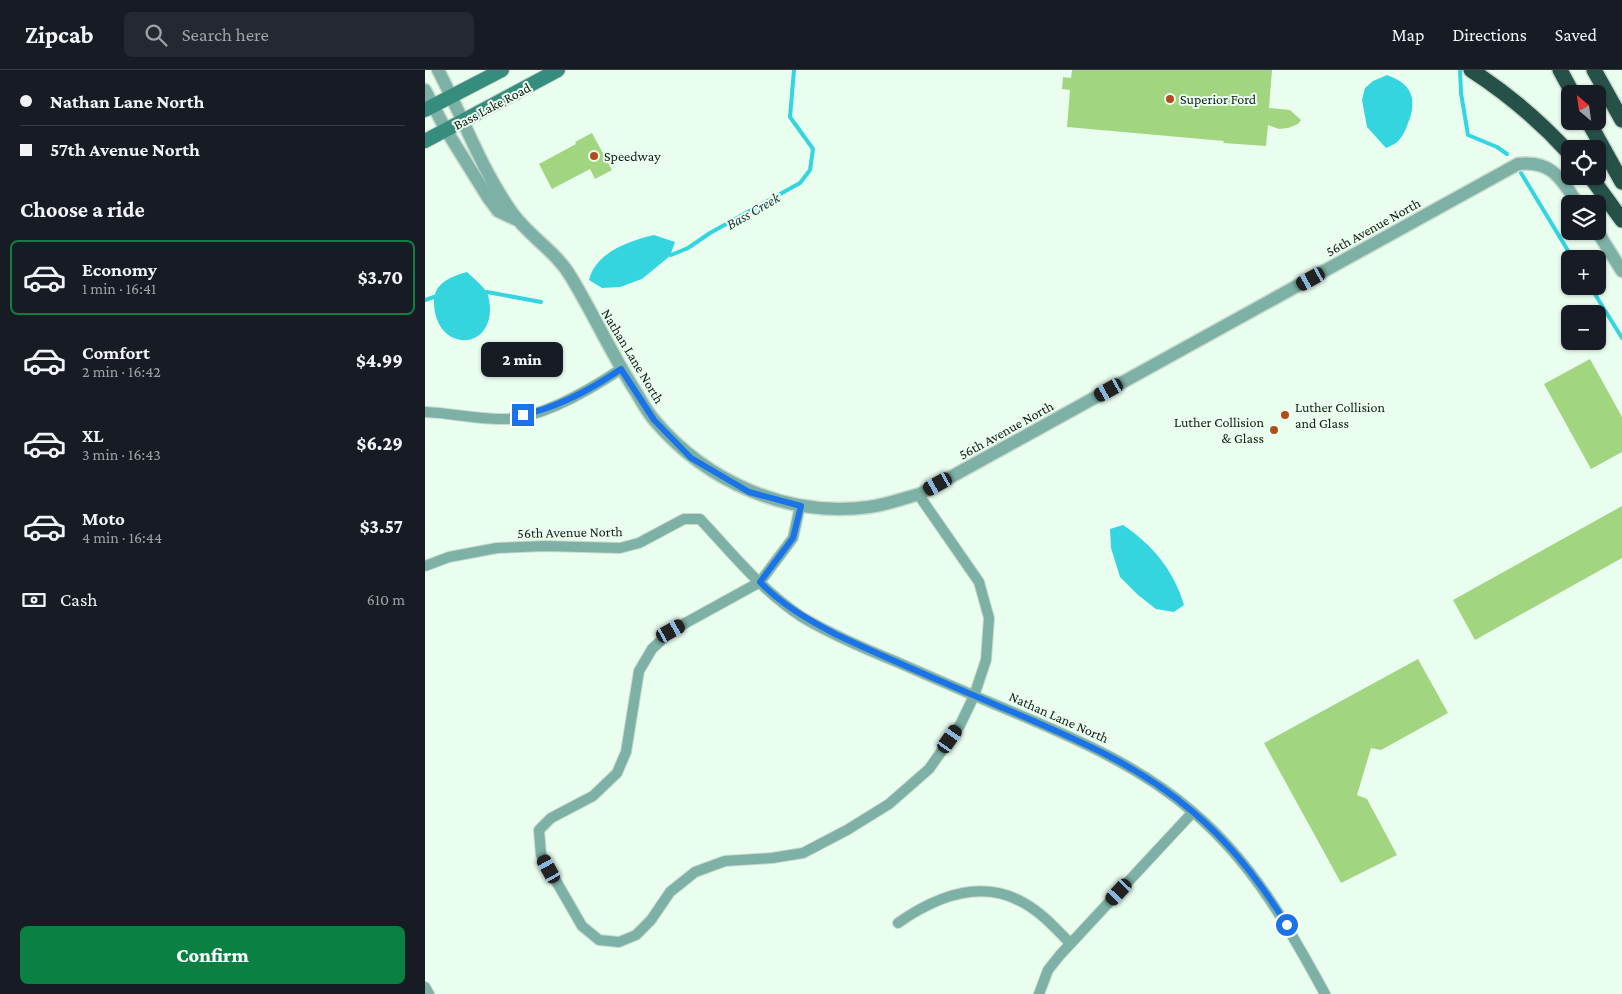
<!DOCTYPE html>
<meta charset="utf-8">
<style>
body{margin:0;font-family:"Crimson Pro",serif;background:#242831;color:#f1f3f6;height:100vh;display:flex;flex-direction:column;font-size:19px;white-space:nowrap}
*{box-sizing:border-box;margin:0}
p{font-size:16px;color:#9ea1a6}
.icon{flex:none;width:28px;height:28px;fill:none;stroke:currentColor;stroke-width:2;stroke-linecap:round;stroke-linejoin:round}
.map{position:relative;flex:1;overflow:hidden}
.drawer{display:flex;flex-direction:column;background:#171b24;width:425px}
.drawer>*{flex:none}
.banner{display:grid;align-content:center;height:110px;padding:0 20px;background:#171b24}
.needle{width:32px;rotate:331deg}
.buttons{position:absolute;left:1136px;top:15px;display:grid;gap:10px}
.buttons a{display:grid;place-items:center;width:45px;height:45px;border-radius:8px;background:#171b24;box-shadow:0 1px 4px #0004;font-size:25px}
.end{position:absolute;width:22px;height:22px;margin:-11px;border:6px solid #1a73e8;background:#fff;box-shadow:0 0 0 2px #fff}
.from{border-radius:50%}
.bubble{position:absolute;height:35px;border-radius:8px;background:#171b24;box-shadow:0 1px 4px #0004;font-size:16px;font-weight:800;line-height:35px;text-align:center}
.car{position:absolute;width:15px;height:30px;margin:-15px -8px;border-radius:6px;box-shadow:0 0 4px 1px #0007;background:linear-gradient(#222 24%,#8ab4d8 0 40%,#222 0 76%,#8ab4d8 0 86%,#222 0)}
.banner b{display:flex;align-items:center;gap:18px;height:48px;font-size:19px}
.banner b+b{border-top:1px solid #363941}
.banner i{width:12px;height:12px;background:#f1f3f6}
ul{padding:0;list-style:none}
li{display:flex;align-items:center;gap:15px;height:75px;margin:0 10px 8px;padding:0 10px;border:2px solid transparent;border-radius:8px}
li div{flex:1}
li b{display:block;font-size:19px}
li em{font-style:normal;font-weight:800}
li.on{border-color:#0b8043}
li>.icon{width:45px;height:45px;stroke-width:1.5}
h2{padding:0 20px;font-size:22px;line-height:60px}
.pay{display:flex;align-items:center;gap:12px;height:55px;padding:0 20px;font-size:19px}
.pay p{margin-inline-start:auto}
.action{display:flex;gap:10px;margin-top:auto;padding:10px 20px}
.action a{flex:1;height:58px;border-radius:8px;background:#0b8043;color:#fff;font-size:20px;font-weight:800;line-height:58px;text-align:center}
header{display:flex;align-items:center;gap:30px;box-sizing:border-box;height:70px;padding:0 25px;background:#171b24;border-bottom:1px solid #363941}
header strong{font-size:24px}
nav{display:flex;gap:28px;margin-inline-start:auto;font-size:18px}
.search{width:350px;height:45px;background:#242831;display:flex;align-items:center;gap:12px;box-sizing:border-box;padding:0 18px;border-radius:8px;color:#9ea1a6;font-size:19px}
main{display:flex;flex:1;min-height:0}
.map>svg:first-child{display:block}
.water{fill:#34d5df}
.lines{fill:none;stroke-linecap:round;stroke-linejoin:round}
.stream{stroke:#34d5df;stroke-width:4}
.building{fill:#a2d57f}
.minor-casing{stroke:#c8dacd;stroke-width:12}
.tertiary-casing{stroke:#c8dacd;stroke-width:15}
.secondary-casing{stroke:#c8dacd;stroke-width:16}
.motorway-casing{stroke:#c8dacd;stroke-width:18}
.minor{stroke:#7db1a5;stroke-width:10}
.tertiary{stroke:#7db1a5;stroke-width:12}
.secondary{stroke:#378d7d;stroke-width:14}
.motorway{stroke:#265149;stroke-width:15}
.route{stroke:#1a73e8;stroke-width:6}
.poi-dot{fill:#b14c1c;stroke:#eafef0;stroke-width:2}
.labels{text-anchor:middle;stroke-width:4;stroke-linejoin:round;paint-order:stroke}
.poi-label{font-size:14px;fill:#141b16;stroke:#eafef0;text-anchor:start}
.street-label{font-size:14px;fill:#141b16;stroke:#eafef0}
.water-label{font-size:15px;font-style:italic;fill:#213a3c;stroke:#eafef0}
</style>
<header>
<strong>Zipcab</strong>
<div class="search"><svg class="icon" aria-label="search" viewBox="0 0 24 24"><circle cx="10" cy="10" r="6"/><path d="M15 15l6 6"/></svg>Search here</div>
<nav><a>Map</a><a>Directions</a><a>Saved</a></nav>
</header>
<main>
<section class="drawer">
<div class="banner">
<b><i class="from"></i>Nathan Lane North</b>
<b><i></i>57th Avenue North</b>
</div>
<h2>Choose a ride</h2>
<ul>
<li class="on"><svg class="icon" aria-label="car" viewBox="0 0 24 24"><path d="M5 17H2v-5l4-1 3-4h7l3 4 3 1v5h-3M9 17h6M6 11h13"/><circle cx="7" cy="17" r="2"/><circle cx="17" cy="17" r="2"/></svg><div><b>Economy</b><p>1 min · 16:41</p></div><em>$3.70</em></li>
<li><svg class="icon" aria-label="car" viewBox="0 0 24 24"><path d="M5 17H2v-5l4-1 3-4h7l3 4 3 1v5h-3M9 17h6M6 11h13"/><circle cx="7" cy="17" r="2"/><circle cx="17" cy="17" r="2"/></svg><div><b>Comfort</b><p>2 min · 16:42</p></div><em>$4.99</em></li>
<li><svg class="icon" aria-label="car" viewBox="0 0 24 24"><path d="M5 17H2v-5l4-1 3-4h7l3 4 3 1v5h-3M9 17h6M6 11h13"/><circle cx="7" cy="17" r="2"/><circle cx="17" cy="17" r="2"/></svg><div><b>XL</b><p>3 min · 16:43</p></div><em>$6.29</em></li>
<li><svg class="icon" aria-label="car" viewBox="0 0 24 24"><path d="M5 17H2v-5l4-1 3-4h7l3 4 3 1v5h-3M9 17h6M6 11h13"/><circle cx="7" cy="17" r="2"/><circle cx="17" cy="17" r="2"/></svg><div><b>Moto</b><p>4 min · 16:44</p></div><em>$3.57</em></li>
</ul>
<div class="pay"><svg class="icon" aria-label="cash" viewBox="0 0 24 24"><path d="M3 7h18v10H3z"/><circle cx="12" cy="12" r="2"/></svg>Cash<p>610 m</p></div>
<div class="action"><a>Confirm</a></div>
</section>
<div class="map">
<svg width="1197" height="924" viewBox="0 0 1197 924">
<rect width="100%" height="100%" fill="#eafef0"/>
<path class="water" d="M 962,5 C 984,13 992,25 985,48 C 982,55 980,64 974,70 C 971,74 965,76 961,78 L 942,57 L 937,30 L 940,18 L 948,11 Z
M 229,165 L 250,172 L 245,186 L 217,209 L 195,217 L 177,218 L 164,210 C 171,182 204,171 229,165 Z
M 42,202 C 48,208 56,214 61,221 C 64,225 65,234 65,239 C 65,283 8,281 9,230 C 10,212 28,206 42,202 Z
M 698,455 C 728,475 749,501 759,535 L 749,542 L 731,539 L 713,525 L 695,507 L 686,478 L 685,459 Z"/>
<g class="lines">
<path class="stream" d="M 1035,0 L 1036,23 L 1043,65 L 1072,77 L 1082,84
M 1096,103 L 1148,189
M 246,185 L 263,178 L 285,163 L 375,113 L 385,100 L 388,79 L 365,47 L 369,0
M 1165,216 L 1197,268
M 62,222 L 116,232
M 0,230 L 9,227"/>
</g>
<path class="building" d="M 647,0 L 847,0 L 844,38 L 865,40 L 876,50 L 873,54 L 863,58 L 854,59 L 843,55 L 841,76 L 798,73 L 799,71 L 642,57 L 645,20 L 637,19 L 638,7 L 646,8 Z
M 167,63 L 187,100 L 170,109 L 165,99 L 127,119 L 114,94 L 151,74 L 150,72 Z
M 1165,289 L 1197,347 L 1197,382 L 1166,399 L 1119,314 Z
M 1197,436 L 1197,488 L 1050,570 L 1028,530 Z
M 993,589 L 1023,643 L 956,680 L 946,678 L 932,725 L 942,729 L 972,785 L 916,813 L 839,673 Z"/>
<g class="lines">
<defs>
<path id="minor" d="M 0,342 C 27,343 54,350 80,349 C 117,348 166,319 196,299
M 375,436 L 368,468 L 335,512 L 246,561 L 227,579 L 214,601 L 201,682 L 192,703 L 168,726 L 126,748 L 114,760 L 116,785 L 157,856 L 174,870 L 194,872 L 211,865 L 226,850 L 245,822 L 270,802 L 300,791 L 347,788 L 378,783 L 422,760 L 464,734 L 504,699 L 535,655 L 549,626 L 561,590 L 564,548 L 554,512 L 493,424
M 0,496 L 24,487 L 72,478 L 120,476 L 195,478 L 214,473 L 259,449 L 275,449 C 307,483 337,521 377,547 C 407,565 440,579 472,592 C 513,610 554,628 595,645 C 656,671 717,698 768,742 C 828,793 863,856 900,924
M 473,853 C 510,827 556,808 599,833 C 617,843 631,859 645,873
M 0,917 L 4,924
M 614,924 L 623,900 L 635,885 L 768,742"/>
<path id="tertiary" d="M 13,0 C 38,47 55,97 86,141 C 103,166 131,181 146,207 C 169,245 187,285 211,322 C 217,332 222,342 230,351 C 282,412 363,448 444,437 C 461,435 479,428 495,424 L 1093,94 C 1127,90 1136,109 1153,134
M 0,20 L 21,60 L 64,129 L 73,141 L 90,149
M 1172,161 L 1197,201"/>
<path id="secondary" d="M 0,40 L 77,0
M 0,71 L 133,0"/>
<path id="motorway" d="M 1046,0 C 1083,24 1115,51 1145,84
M 1135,0 L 1148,24
M 1169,0 L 1197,50
M 1163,51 L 1197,112
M 1165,106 L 1197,150"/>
</defs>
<use href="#minor" class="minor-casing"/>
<use href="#tertiary" class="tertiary-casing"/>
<use href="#secondary" class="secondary-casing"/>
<use href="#motorway" class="motorway-casing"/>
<use href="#minor" class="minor"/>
<use href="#tertiary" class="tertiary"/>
<use href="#secondary" class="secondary"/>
<use href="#motorway" class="motorway"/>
</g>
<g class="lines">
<path class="route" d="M 98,345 C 134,337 165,320 196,299 L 229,350 L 266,388 L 324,422 L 376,436 L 368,468 L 335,512 C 357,535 382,549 410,564 C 467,591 525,615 583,640 C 648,668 714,695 768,742 C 806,774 836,813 862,855"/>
</g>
<g class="poi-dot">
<circle cx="745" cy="29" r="5"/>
<circle cx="169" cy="86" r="5"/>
<circle cx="860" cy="345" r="5"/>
<circle cx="849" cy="360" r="5"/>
</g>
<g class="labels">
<g class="poi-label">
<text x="755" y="34">Superior Ford</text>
<text x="179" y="91">Speedway</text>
<text x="870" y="342">Luther Collision<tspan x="870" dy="16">and Glass</tspan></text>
<text x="839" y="357" text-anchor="end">Luther Collision<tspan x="839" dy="16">&amp; Glass</tspan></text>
</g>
<g class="street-label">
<text transform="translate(67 36) rotate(-28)" y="5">Bass Lake Road</text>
<text transform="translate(948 157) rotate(-29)" y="5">56th Avenue North</text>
<text transform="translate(208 286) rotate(59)" y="5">Nathan Lane North</text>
<text transform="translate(581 360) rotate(-29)" y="5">56th Avenue North</text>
<text transform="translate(145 462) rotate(-1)" y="5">56th Avenue North</text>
<text transform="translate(634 647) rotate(24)" y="5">Nathan Lane North</text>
</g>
<g class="water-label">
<text transform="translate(328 141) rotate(-30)" y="5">Bass Creek</text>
</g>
</g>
</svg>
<div class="buttons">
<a><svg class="needle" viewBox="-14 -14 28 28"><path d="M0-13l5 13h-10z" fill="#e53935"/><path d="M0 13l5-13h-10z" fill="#9ea1a6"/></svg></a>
<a><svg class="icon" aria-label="locate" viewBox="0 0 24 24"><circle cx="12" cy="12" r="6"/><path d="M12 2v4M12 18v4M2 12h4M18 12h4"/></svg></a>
<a><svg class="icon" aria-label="layers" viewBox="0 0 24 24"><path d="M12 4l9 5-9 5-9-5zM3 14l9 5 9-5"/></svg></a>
<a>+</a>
<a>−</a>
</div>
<i class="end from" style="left:862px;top:855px"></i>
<i class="end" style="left:98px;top:345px"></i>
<div class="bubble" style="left:56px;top:272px;width:82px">2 min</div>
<i class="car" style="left:886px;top:209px;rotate:241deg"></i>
<i class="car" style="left:684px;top:320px;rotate:241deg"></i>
<i class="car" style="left:513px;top:414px;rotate:241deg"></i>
<i class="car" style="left:246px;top:561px;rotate:61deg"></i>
<i class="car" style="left:525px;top:669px;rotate:35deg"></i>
<i class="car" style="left:124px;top:799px;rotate:331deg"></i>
<i class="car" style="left:694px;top:822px;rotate:223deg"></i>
</div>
</main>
